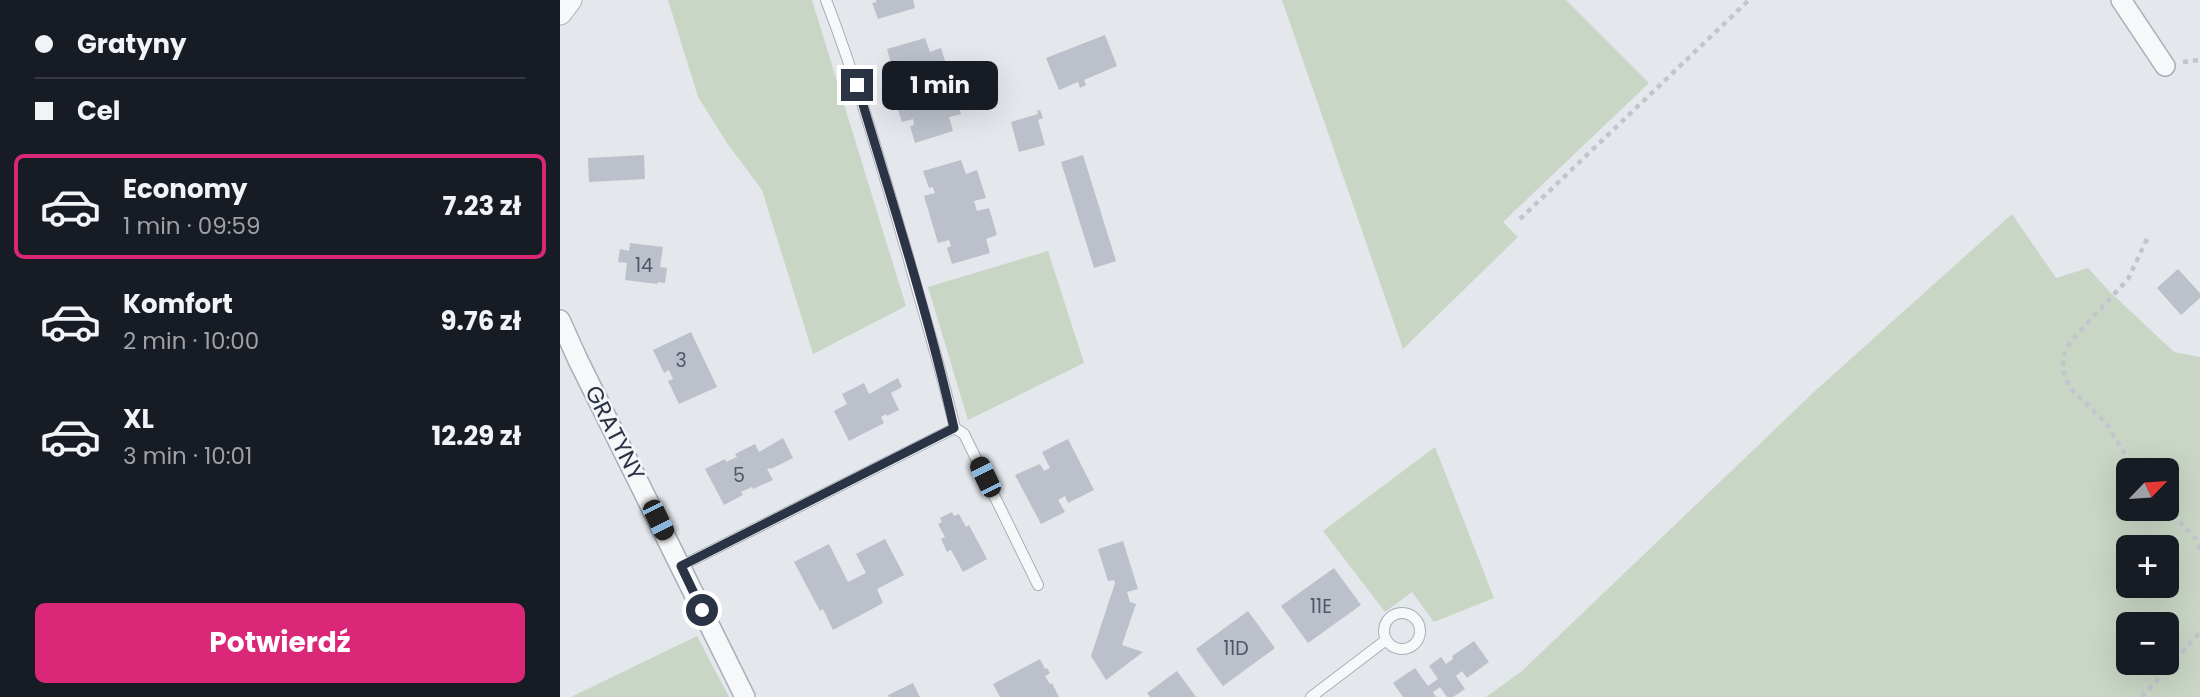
<!DOCTYPE html>
<html lang="pl">
<meta charset="utf-8">
<style>
body{margin:0;font-family:Poppins,sans-serif;background:#20242c;color:#f1f3f6;height:100vh;display:flex;flex-direction:column;font-size:26px;white-space:nowrap}
*{box-sizing:border-box;margin:0}
p{font-size:23px;color:#9ea1a6}
.icon{flex:none;width:38px;height:38px;fill:none;stroke:currentColor;stroke-width:2;stroke-linecap:round;stroke-linejoin:round}
.map{position:relative;flex:1;overflow:hidden}
.sheet{display:flex;flex-direction:column;background:#171b24;width:560px}
.sheet>*{flex:none}
.top-card{display:grid;align-content:center;height:154px;padding:0 35px;background:#171b24}
.needle{width:46px;rotate:65deg}
.fabs{position:absolute;left:1556px;top:458px;display:grid;gap:14px}
.fabs a{display:grid;place-items:center;width:63px;height:63px;border-radius:10px;background:#171b24;box-shadow:0 7px 28px #0002;font-size:35px}
.end{position:absolute;width:32px;height:32px;margin:-16px;border:9px solid #2b3445;background:#fff;box-shadow:0 0 0 4px #fff}
.from{border-radius:50%}
.bubble{position:absolute;height:49px;border-radius:10px;background:#171b24;box-shadow:0 7px 28px #0002;font-size:23px;font-weight:700;line-height:49px;text-align:center}
.car{position:absolute;width:21px;height:42px;margin:-21px -10px;border-radius:9px;box-shadow:0 0 5px 2px #0007;background:linear-gradient(#222 24%,#8ab4d8 0 40%,#222 0 76%,#8ab4d8 0 86%,#222 0)}
.top-card b{display:flex;align-items:center;gap:24px;height:66px;font-size:26px}
.top-card b+b{border-top:2px solid #363941}
.top-card i{width:18px;height:18px;background:#f1f3f6}
ul{padding:0;list-style:none}
li{display:flex;align-items:center;gap:21px;height:105px;margin:0 14px 10px;padding:0 21px;border:4px solid transparent;border-radius:10px}
li div{flex:1}
li b{display:block;font-size:26px}
li em{font-style:normal;font-weight:700}
li.active{border-color:#db2777}
li>.icon{width:63px;height:63px;stroke-width:1.5}
.primary-button{display:flex;gap:14px;margin-top:auto;padding:14px 35px}
.primary-button a{flex:1;height:80px;border-radius:10px;background:#db2777;color:#fff;font-size:28px;font-weight:700;line-height:80px;text-align:center}
main{display:flex;flex:1;min-height:0}
.map>svg:first-child{display:block}
.green{fill:#c9d6c5;fill-rule:evenodd}
.building{fill:#bbc0ca}
.lines{fill:none;stroke-linecap:round;stroke-linejoin:round}
.service-casing{stroke:#a9aeb7;stroke-width:12}
.minor-casing{stroke:#a9aeb7;stroke-width:22}
.tertiary-casing{stroke:#a9aeb7;stroke-width:25}
.path{stroke:#c2c5cb;stroke-width:4.5;stroke-dasharray:5 5;stroke-linecap:butt}
.service{stroke:#f7f8fa;stroke-width:10}
.minor{stroke:#f7f8fa;stroke-width:19}
.tertiary{stroke:#f7f8fa;stroke-width:23}
.route{stroke:#2b3445;stroke-width:9}
.labels{text-anchor:middle;stroke-width:5;stroke-linejoin:round;paint-order:stroke}
.number-label{font-size:19px;fill:#4f5766}
.street-label{font-size:23px;fill:#2b3445;stroke:#f4f6f9}
</style>
<main>
<section class="sheet">
<div class="top-card">
<b><i class="from"></i>Gratyny</b>
<b><i></i>Cel</b>
</div>
<ul>
<li class="active"><svg class="icon" aria-label="car" viewBox="0 0 24 24"><path d="M5 17H2v-5l4-1 3-4h7l3 4 3 1v5h-3M9 17h6M6 11h13"/><circle cx="7" cy="17" r="2"/><circle cx="17" cy="17" r="2"/></svg><div><b>Economy</b><p>1 min · 09:59</p></div><em>7.23 zł</em></li>
<li><svg class="icon" aria-label="car" viewBox="0 0 24 24"><path d="M5 17H2v-5l4-1 3-4h7l3 4 3 1v5h-3M9 17h6M6 11h13"/><circle cx="7" cy="17" r="2"/><circle cx="17" cy="17" r="2"/></svg><div><b>Komfort</b><p>2 min · 10:00</p></div><em>9.76 zł</em></li>
<li><svg class="icon" aria-label="car" viewBox="0 0 24 24"><path d="M5 17H2v-5l4-1 3-4h7l3 4 3 1v5h-3M9 17h6M6 11h13"/><circle cx="7" cy="17" r="2"/><circle cx="17" cy="17" r="2"/></svg><div><b>XL</b><p>3 min · 10:01</p></div><em>12.29 zł</em></li>
</ul>
<div class="primary-button"><a>Potwierdź</a></div>
</section>
<div class="map">
<svg width="1640" height="697" viewBox="0 0 1640 697">
<rect width="100%" height="100%" fill="#e4e7ec"/>
<path class="green" d="M 108,0 L 252,0 L 346,306 L 253,354 L 202,190 L 167,143 L 138,97 Z
M 722,0 L 1006,0 L 1089,83 L 943,222 L 958,237 L 843,349 Z
M 1452,214 L 1496,278 L 1528,268 L 1550,292 L 1614,352 L 1640,357 L 1640,697 L 926,697 L 962,671 L 1255,391 ZM 1568,471 L 1606,471 L 1606,509 L 1568,509 ZM 1568,548 L 1606,548 L 1606,586 L 1568,586 ZM 1568,625 L 1606,625 L 1606,663 L 1568,663 Z
M 488,251 L 524,363 L 408,420 L 368,287 Z
M 875,447 L 934,598 L 874,622 L 852,592 L 825,612 L 763,531 Z
M 137,636 L 169,697 L 11,697 Z"/>
<path class="building" d="M 316,0 L 353,0 L 355,8 L 318,19 L 312,3 L 316,2 Z
M 545,35 L 557,66 L 524,80 L 526,85 L 520,88 L 518,82 L 499,90 L 486,58 Z
M 365,38 L 370,52 L 381,48 L 390,76 L 378,80 L 381,90 L 392,86 L 401,114 L 389,117 L 393,131 L 355,143 L 350,126 L 354,125 L 353,119 L 342,122 L 327,75 L 338,71 L 337,65 L 332,67 L 327,49 Z
M 480,110 L 483,118 L 478,120 L 485,145 L 459,152 L 451,122 L 478,114 L 477,111 Z
M 84,155 L 85,179 L 29,182 L 28,158 Z
M 523,155 L 556,261 L 534,268 L 501,162 Z
M 401,160 L 406,174 L 417,170 L 426,198 L 414,201 L 417,211 L 429,208 L 437,235 L 426,239 L 430,253 L 392,264 L 387,248 L 391,246 L 389,240 L 378,243 L 364,196 L 375,193 L 373,187 L 369,188 L 363,171 Z
M 70,243 L 103,247 L 100,267 L 107,268 L 105,283 L 98,282 L 97,284 L 65,280 L 67,263 L 58,262 L 60,249 L 69,251 Z
M 1618,269 L 1640,293 L 1640,298 L 1621,315 L 1597,288 Z
M 131,332 L 157,387 L 119,404 L 108,381 L 113,379 L 109,370 L 104,373 L 93,350 Z
M 338,378 L 342,387 L 331,393 L 339,410 L 327,416 L 326,414 L 321,417 L 324,423 L 289,441 L 274,411 L 287,404 L 282,394 L 304,383 L 309,394 Z
M 223,438 L 233,458 L 211,469 L 211,468 L 207,469 L 213,480 L 193,489 L 192,487 L 181,492 L 183,495 L 164,505 L 145,469 L 165,459 L 166,462 L 177,457 L 175,454 L 195,444 L 199,452 Z
M 508,439 L 534,490 L 508,503 L 505,496 L 498,500 L 505,512 L 481,524 L 455,475 L 480,464 L 484,471 L 490,468 L 482,452 Z
M 392,512 L 394,516 L 399,514 L 406,527 L 409,525 L 427,559 L 403,572 L 391,550 L 387,552 L 381,539 L 385,537 L 378,524 L 382,522 L 380,518 Z
M 325,539 L 344,575 L 317,589 L 323,603 L 273,630 L 263,609 L 260,611 L 234,562 L 269,544 L 288,582 L 306,573 L 296,554 Z
M 563,541 L 578,589 L 567,592 L 570,602 L 576,604 L 562,645 L 583,652 L 546,680 L 531,656 L 555,583 L 554,580 L 548,581 L 538,549 Z
M 774,568 L 801,605 L 748,643 L 721,606 Z
M 688,611 L 715,648 L 663,686 L 636,649 Z
M 914,641 L 929,662 L 907,678 L 902,671 L 896,676 L 905,689 L 893,697 L 887,697 L 880,687 L 873,692 L 876,697 L 843,697 L 833,683 L 855,668 L 868,686 L 878,679 L 869,666 L 881,657 L 886,664 L 893,659 L 892,656 Z
M 480,659 L 485,669 L 487,668 L 490,673 L 485,676 L 490,684 L 492,683 L 499,697 L 440,697 L 433,684 Z
M 617,671 L 636,697 L 590,697 L 587,693 Z
M 353,683 L 360,697 L 329,697 L 328,695 Z"/>
<g class="lines">
<defs>
<path id="service" d="M 266,0 C 298,83 322,168 347,253 C 363,311 381,369 395,428
M 121,566 L 395,428 L 404,434 L 478,585
M824 631a18 18 0 1 1 36 0a18 18 0 1 1-36 0Z
M 751,697 L 826,640"/>
<path id="minor" d="M 1561,0 L 1605,66
M 0,320 L 18,360 L 185,697"/>
<path id="tertiary" d="M 0,13 L 10,0"/>
</defs>
<use href="#service" class="service-casing"/>
<use href="#minor" class="minor-casing"/>
<use href="#tertiary" class="tertiary-casing"/>
<path class="path" d="M 1623,62 L 1640,60
M 960,219 L 1189,0
M 1575,471 L 1547,424 L 1510,388 L 1504,374 L 1503,356 L 1511,341 L 1568,279 L 1587,239
M 1606,507 L 1635,538 L 1640,550
M 1582,697 L 1640,632"/>
<use href="#service" class="service"/>
<use href="#minor" class="minor"/>
<use href="#tertiary" class="tertiary"/>
</g>
<g class="lines">
<path class="route" d="M 142,610 L 121,566 L 394,428 C 368,312 331,198 297,85"/>
</g>
<g class="labels">
<g class="number-label">
<text x="84" y="272">14</text>
<text x="121" y="367">3</text>
<text x="179" y="482">5</text>
<text x="761" y="613">11E</text>
<text x="676" y="655">11D</text>
</g>
<g class="street-label">
<text transform="translate(55 433) rotate(63)" y="8">GRATYNY</text>
</g>
</g>
</svg>
<div class="fabs">
<a><svg class="needle" viewBox="-14 -14 28 28"><path d="M0-13l5 13h-10z" fill="#e53935"/><path d="M0 13l5-13h-10z" fill="#9ea1a6"/></svg></a>
<a>+</a>
<a>−</a>
</div>
<i class="end from" style="left:142px;top:610px"></i>
<i class="end" style="left:297px;top:85px"></i>
<div class="bubble" style="left:322px;top:61px;width:116px">1 min</div>
<i class="car" style="left:425px;top:477px;rotate:334deg"></i>
<i class="car" style="left:98px;top:520px;rotate:154deg"></i>
</div>
</main>
